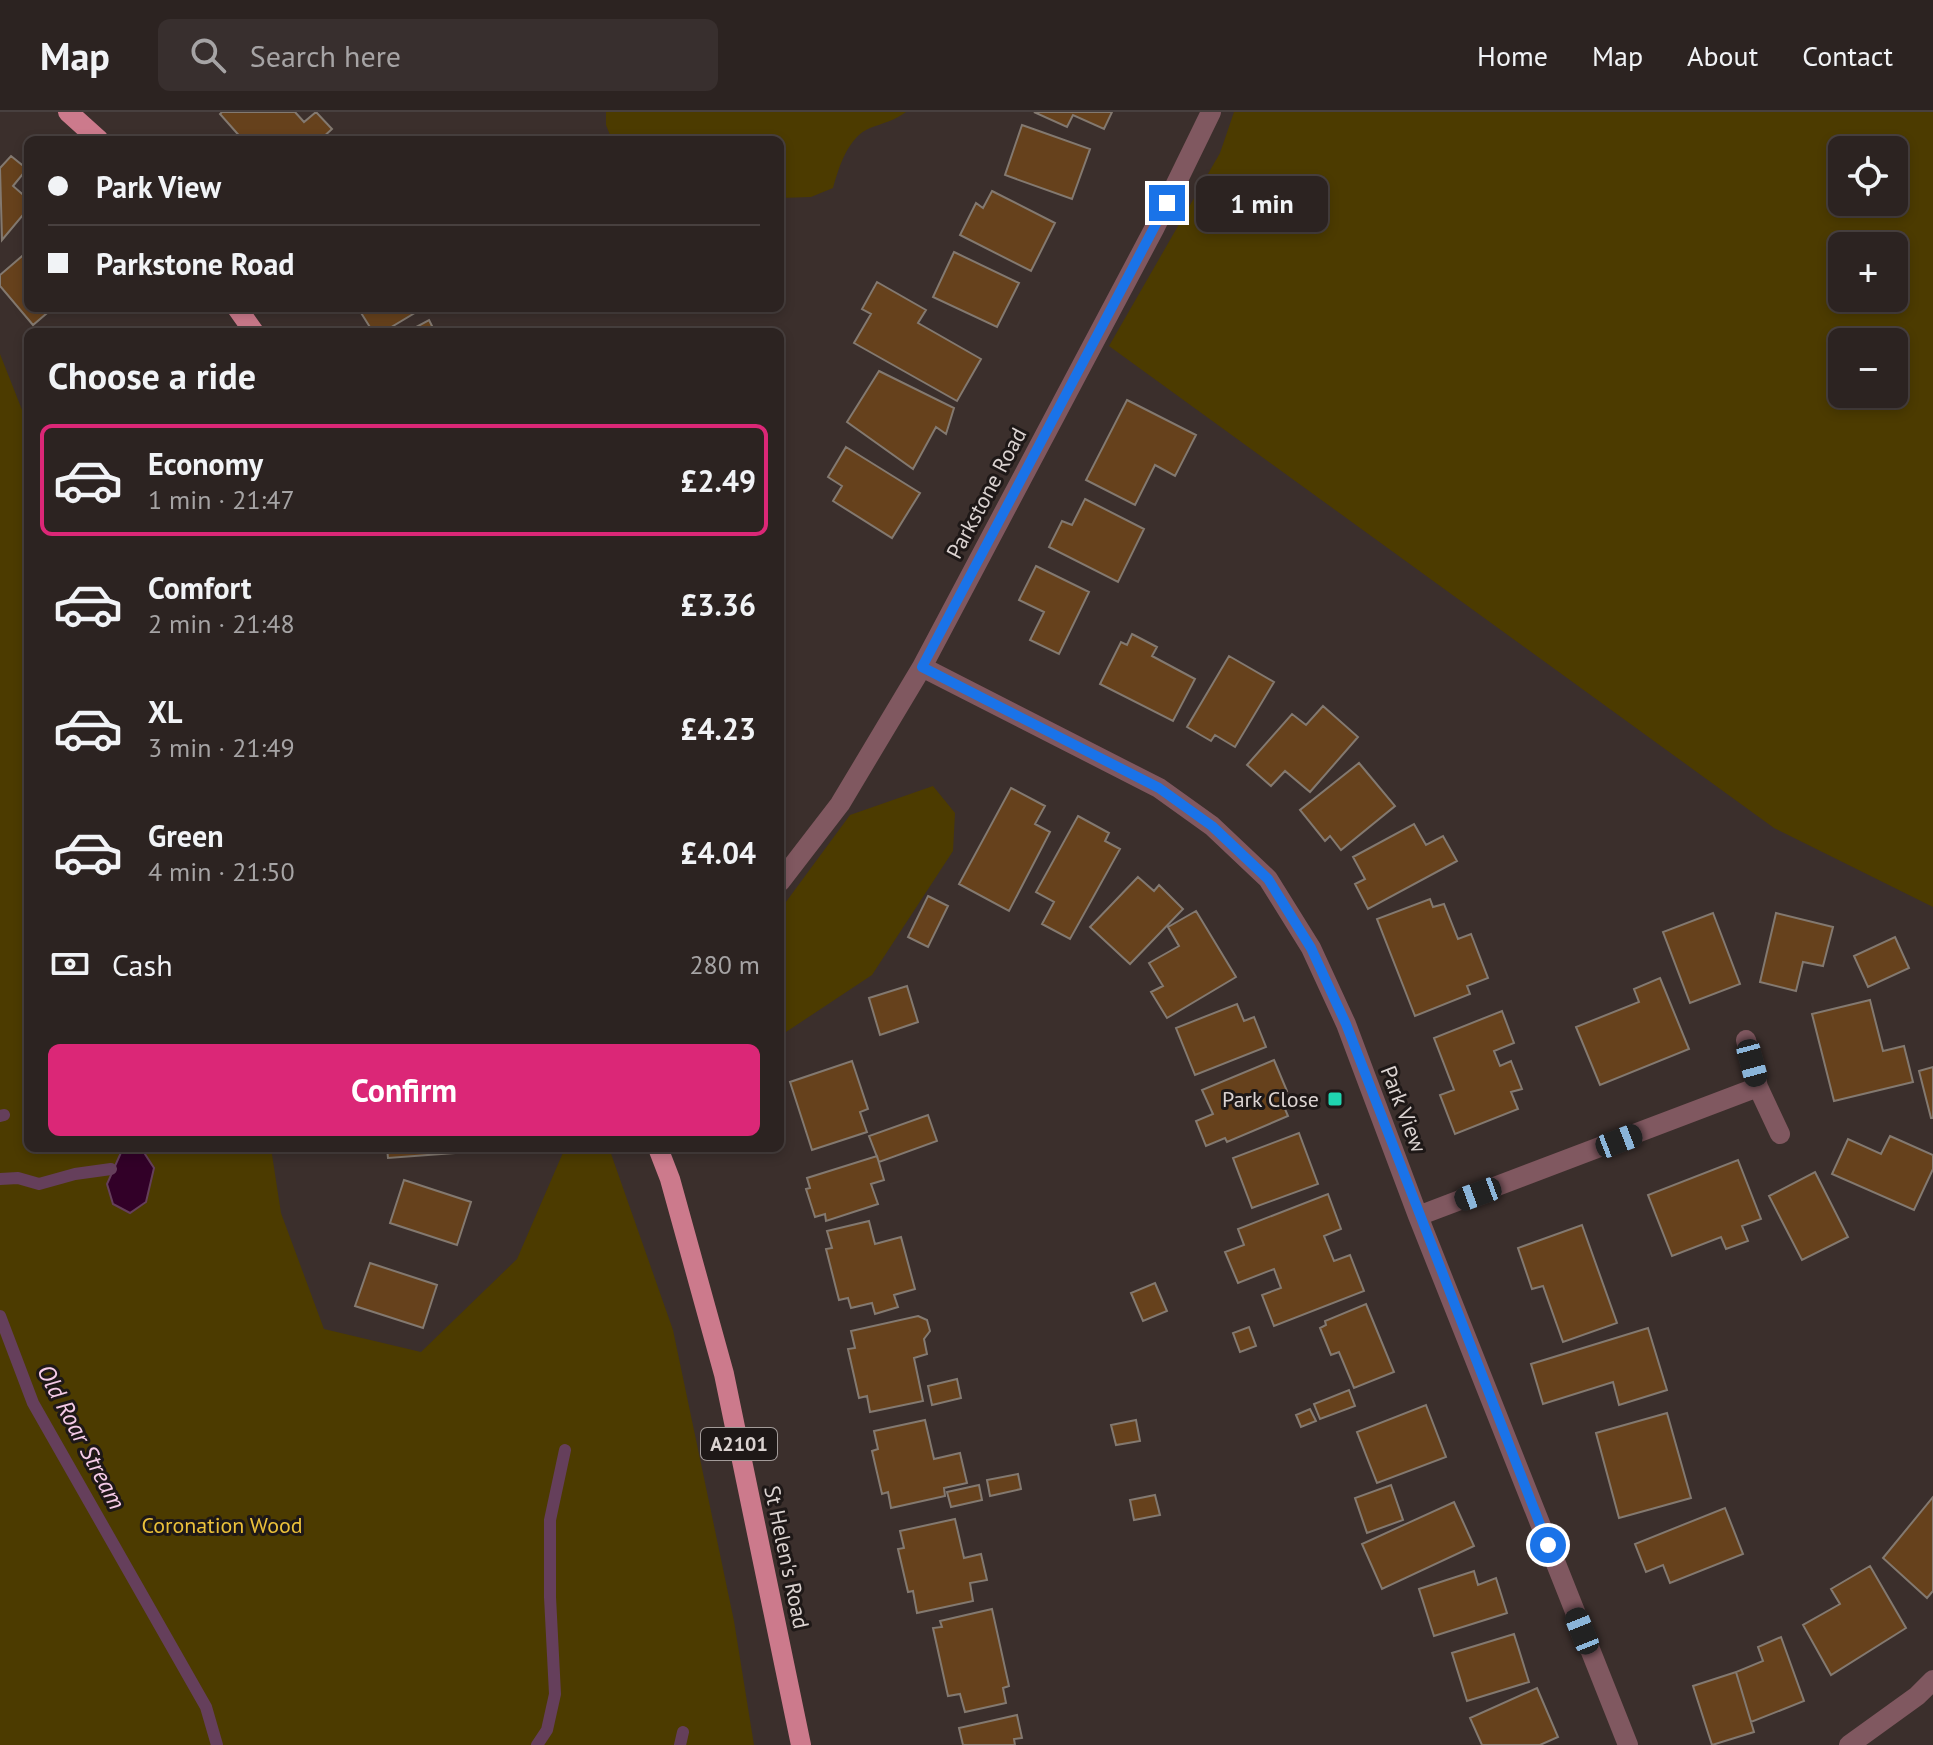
<!DOCTYPE html>
<meta charset="utf-8">
<style>
body{margin:0;font-family:"PT Sans",sans-serif;background:#382f2e;color:#f1f3f6;height:100vh;display:flex;flex-direction:column;font-size:30px;white-space:nowrap}
*{box-sizing:border-box;margin:0}
p{font-size:26px;color:#a6a4a5}
.icon{flex:none;width:44px;height:44px;fill:none;stroke:currentColor;stroke-width:2;stroke-linecap:round;stroke-linejoin:round}
.map{position:relative;flex:1;overflow:hidden}
.details{position:absolute;left:24px;top:216px;width:760px;height:824px;display:flex;flex-direction:column;background:#2c2321;border-radius:12px;box-shadow:0 4px 12px #0003,0 0 0 2px #48403f}
.details>*{flex:none}
.hud{position:absolute;left:24px;top:24px;width:760px;height:176px;border-radius:12px;box-shadow:0 4px 12px #0003,0 0 0 2px #48403f;display:grid;align-content:center;height:176px;padding:0 24px;background:#2c2321}
.controls{position:absolute;left:1828px;top:24px;display:grid;gap:16px}
.controls a{display:grid;place-items:center;width:80px;height:80px;border-radius:12px;background:#2c2321;box-shadow:0 4px 12px #0003,0 0 0 2px #48403f;font-size:40px}
.end{position:absolute;width:36px;height:36px;margin:-18px;border:10px solid #1a73e8;background:#fff;box-shadow:0 0 0 4px #fff}
.from{border-radius:50%}
.bubble{position:absolute;height:56px;border-radius:12px;background:#2c2321;box-shadow:0 4px 12px #0003,0 0 0 2px #48403f;font-size:26px;font-weight:600;line-height:56px;text-align:center}
.car{position:absolute;width:24px;height:48px;margin:-24px -12px;border-radius:10px;box-shadow:0 0 6px 2px #0007;background:linear-gradient(#222 24%,#8ab4d8 0 40%,#222 0 76%,#8ab4d8 0 86%,#222 0)}
.hud b{display:flex;align-items:center;gap:28px;height:76px;font-size:30px}
.hud b+b{border-top:2px solid #48403f}
.hud i{width:20px;height:20px;background:#f1f3f6}
ul{padding:0;list-style:none}
li{display:flex;align-items:center;gap:24px;height:112px;margin:0 16px 12px;padding:0 8px;border:4px solid transparent;border-radius:12px}
li div{flex:1}
li b{display:block;font-size:30px}
li em{font-style:normal;font-weight:600}
li.active{border-color:#db2777}
li>.icon{width:72px;height:72px;stroke-width:1.5}
h2{padding:0 24px;font-size:36px;line-height:96px}
.pay{display:flex;align-items:center;gap:20px;height:88px;padding:0 24px;font-size:30px}
.pay p{margin-inline-start:auto}
.button{display:flex;gap:16px;margin-top:auto;padding:16px 24px}
.button a{flex:1;height:92px;border-radius:12px;background:#db2777;color:#fff;font-size:32px;font-weight:600;line-height:92px;text-align:center}
header{display:flex;align-items:center;gap:48px;box-sizing:border-box;height:112px;padding:0 40px;background:#2c2321;border-bottom:2px solid #48403f}
header strong{font-size:38px}
nav{display:flex;gap:44px;margin-inline-start:auto;font-size:28px}
.search{width:560px;height:72px;background:#382f2e;display:flex;align-items:center;gap:20px;box-sizing:border-box;padding:0 28px;border-radius:12px;color:#a6a4a5;font-size:30px}
.map>svg:first-child{display:block}
.green{fill:#4c3b00;fill-rule:evenodd}
.water{fill:#320028;stroke:#653f5b;stroke-width:2}
.lines{fill:none;stroke-linecap:round;stroke-linejoin:round}
.stream{stroke:#653f5b;stroke-width:12}
.building{fill:#66411c;stroke:#837970;stroke-width:2}
.street{stroke:#805860;stroke-width:20}
.primary{stroke:#cc7a8c;stroke-width:20}
.route{stroke:#1a73e8;stroke-width:10}
.poi-dot{fill:#1fd5b0;stroke:#1e1817;stroke-width:3}
.labels{text-anchor:middle;stroke-width:6;stroke-linejoin:round;paint-order:stroke}
.shield{fill:#1e1817;stroke:#a29b99;stroke-width:2}
.shield-label{font-size:20px;font-weight:bold;fill:#dbd3d1}
.street-label{font-size:22px;fill:#dbd3d1;stroke:#1e1817}
.poi-label{font-size:22px;fill:#dbd3d1;stroke:#1e1817;text-anchor:end}
.park-label{font-size:22px;fill:#ecc13a;stroke:#1e1817}
.water-label{font-size:24px;font-style:italic;fill:#f5cbe7;stroke:#1e1817}
</style>
<header>
<strong>Map</strong>
<div class="search"><svg class="icon" aria-label="search" viewBox="0 0 24 24"><circle cx="10" cy="10" r="6"/><path d="M15 15l6 6"/></svg>Search here</div>
<nav><a>Home</a><a>Map</a><a>About</a><a>Contact</a></nav>
</header>
<div class="map">
<svg width="1933" height="1633" viewBox="0 0 1933 1633">
<rect width="100%" height="100%" fill="#3b2f2c"/>
<path class="green" d="M 606,0 L 906,0 C 894,9 883,11 870,16 C 848,25 839,55 833,76 L 811,85 L 780,86 L 780,28 L 612,28 L 606,13 Z
M 1234,0 L 1933,0 L 1933,795 L 1774,716 L 1109,234 L 1220,41 ZM 1894,38 L 1894,90 L 1842,90 L 1842,38 ZM 1894,134 L 1894,186 L 1842,186 L 1842,134 ZM 1894,230 L 1894,282 L 1842,282 L 1842,230 Z
M 0,242 L 28,313 L 28,1036 L 271,1036 L 281,1101 L 324,1217 L 421,1240 L 517,1147 L 565,1036 L 609,1036 L 673,1218 L 734,1509 L 754,1633 L 0,1633 Z
M 933,674 L 955,701 L 953,739 L 872,863 L 780,924 L 780,798 L 850,703 Z"/>
<path class="water" d="M 123,1036 L 141,1036 L 154,1056 L 146,1090 L 130,1101 L 113,1092 L 107,1072 Z"/>
<g class="lines">
<path class="stream" d="M 0,1004 L 4,1003
M 0,1067 L 18,1066 L 39,1072 L 75,1062 L 111,1057
M 0,1204 L 33,1291 L 206,1595 L 217,1633
M 537,1633 L 547,1618 L 555,1582 L 550,1485 L 550,1408 L 565,1338
M 680,1633 L 683,1620"/>
</g>
<path class="building" d="M 222,0 L 295,0 L 304,10 L 316,0 L 332,17 L 320,28 L 243,28 L 220,2 Z
M 1034,0 L 1112,0 L 1104,17 L 1073,3 L 1067,15 Z
M 1022,13 L 1090,37 L 1072,87 L 1005,63 Z
M 11,44 L 27,57 L 13,74 L 28,87 L 28,97 L 2,128 L 0,56 Z
M 992,79 L 1055,111 L 1031,159 L 960,123 L 976,91 L 983,96 Z
M 28,139 L 28,196 L 53,196 L 33,213 L 0,174 L 0,163 Z
M 954,140 L 1019,171 L 997,215 L 933,185 Z
M 877,170 L 926,198 L 918,211 L 981,247 L 957,289 L 854,231 L 871,202 L 862,197 Z
M 358,196 L 423,196 L 383,220 L 373,220 Z
M 429,208 L 435,220 L 407,220 Z
M 879,259 L 954,296 L 946,322 L 936,315 L 913,357 L 847,310 Z
M 1127,288 L 1196,323 L 1175,364 L 1155,353 L 1135,393 L 1086,368 Z
M 846,335 L 920,381 L 892,426 L 833,389 L 842,374 L 828,365 Z
M 1085,387 L 1144,417 L 1118,470 L 1049,435 L 1062,409 L 1072,413 Z
M 1036,454 L 1089,480 L 1059,542 L 1030,528 L 1044,500 L 1019,488 Z
M 1132,522 L 1157,535 L 1152,544 L 1195,567 L 1173,609 L 1100,572 L 1121,530 L 1127,533 Z
M 1229,544 L 1274,570 L 1235,635 L 1215,623 L 1211,629 L 1187,615 Z
M 1323,594 L 1358,625 L 1310,680 L 1285,659 L 1271,674 L 1247,653 L 1292,602 L 1306,613 Z
M 1359,651 L 1395,694 L 1341,738 L 1330,724 L 1325,729 L 1300,698 Z
M 1011,676 L 1045,694 L 1035,712 L 1050,720 L 1009,799 L 959,772 Z
M 1078,704 L 1109,721 L 1105,729 L 1120,737 L 1070,827 L 1042,812 L 1054,790 L 1036,780 Z
M 1414,712 L 1426,733 L 1443,724 L 1457,749 L 1368,797 L 1355,772 L 1365,767 L 1353,745 Z
M 1138,765 L 1154,779 L 1159,773 L 1183,797 L 1130,852 L 1090,815 Z
M 928,784 L 948,794 L 928,835 L 908,825 Z
M 1430,787 L 1433,795 L 1444,792 L 1458,827 L 1471,822 L 1488,866 L 1467,874 L 1470,882 L 1415,904 L 1377,807 Z
M 1196,799 L 1236,865 L 1167,906 L 1151,880 L 1163,874 L 1149,851 L 1179,834 L 1168,815 Z
M 1713,801 L 1740,872 L 1690,891 L 1663,820 Z
M 1776,801 L 1833,815 L 1823,854 L 1803,850 L 1796,879 L 1760,870 Z
M 1895,825 L 1909,856 L 1868,875 L 1854,844 Z
M 1660,866 L 1689,937 L 1600,973 L 1576,915 L 1639,890 L 1634,877 Z
M 907,874 L 918,910 L 880,923 L 869,886 Z
M 1870,888 L 1883,939 L 1904,934 L 1913,970 L 1834,989 L 1812,902 Z
M 1237,892 L 1244,909 L 1254,905 L 1266,935 L 1195,963 L 1176,916 Z
M 1502,899 L 1514,931 L 1494,939 L 1500,954 L 1511,949 L 1522,977 L 1511,980 L 1518,997 L 1455,1022 L 1440,983 L 1454,978 L 1434,926 Z
M 1274,948 L 1287,979 L 1279,983 L 1288,1004 L 1227,1030 L 1225,1026 L 1206,1034 L 1196,1009 L 1213,1002 L 1202,978 Z
M 852,949 L 868,997 L 860,1000 L 867,1020 L 812,1038 L 790,970 Z
M 1933,955 L 1933,1006 L 1931,1006 L 1919,959 Z
M 928,1003 L 937,1029 L 879,1050 L 869,1024 Z
M 1299,1021 L 1318,1072 L 1252,1096 L 1233,1046 Z
M 1890,1024 L 1933,1043 L 1933,1057 L 1914,1098 L 1832,1062 L 1848,1027 L 1881,1042 Z
M 387,1036 L 468,1036 L 468,1040 L 388,1046 Z
M 877,1044 L 884,1068 L 871,1072 L 878,1092 L 826,1109 L 825,1102 L 815,1105 L 806,1077 L 810,1076 L 807,1066 Z
M 1738,1048 L 1761,1107 L 1742,1114 L 1748,1129 L 1726,1137 L 1721,1125 L 1672,1144 L 1648,1083 Z
M 1815,1060 L 1848,1125 L 1802,1148 L 1769,1084 Z
M 404,1068 L 471,1090 L 457,1133 L 390,1111 Z
M 1328,1082 L 1341,1117 L 1324,1124 L 1334,1149 L 1350,1143 L 1364,1179 L 1274,1214 L 1262,1183 L 1281,1176 L 1274,1157 L 1238,1171 L 1225,1140 L 1244,1133 L 1238,1117 Z
M 869,1109 L 875,1132 L 901,1125 L 915,1177 L 894,1183 L 898,1195 L 875,1202 L 872,1191 L 851,1196 L 848,1186 L 839,1188 L 826,1137 L 832,1136 L 827,1119 Z
M 1582,1113 L 1617,1211 L 1563,1230 L 1543,1174 L 1532,1177 L 1518,1136 Z
M 370,1151 L 437,1173 L 423,1216 L 355,1194 Z
M 1155,1171 L 1167,1199 L 1143,1209 L 1131,1181 Z
M 1366,1192 L 1394,1260 L 1354,1276 L 1339,1240 L 1331,1243 L 1320,1216 L 1326,1213 L 1325,1209 Z
M 918,1204 L 927,1208 L 930,1219 L 924,1227 L 927,1242 L 914,1246 L 923,1289 L 870,1300 L 867,1284 L 859,1286 L 848,1237 L 855,1236 L 851,1219 Z
M 1249,1215 L 1256,1234 L 1240,1240 L 1233,1221 Z
M 1648,1216 L 1667,1278 L 1619,1293 L 1613,1270 L 1543,1292 L 1531,1252 Z
M 957,1267 L 961,1286 L 932,1293 L 928,1274 Z
M 1349,1278 L 1355,1294 L 1320,1307 L 1314,1292 Z
M 1426,1293 L 1446,1345 L 1377,1371 L 1357,1320 Z
M 1310,1297 L 1316,1309 L 1301,1315 L 1296,1303 Z
M 1667,1301 L 1691,1386 L 1619,1406 L 1596,1321 Z
M 925,1308 L 934,1347 L 960,1341 L 967,1371 L 944,1376 L 945,1384 L 891,1396 L 888,1380 L 882,1382 L 872,1339 L 878,1337 L 874,1319 Z
M 1136,1308 L 1140,1329 L 1116,1333 L 1111,1313 Z
M 1018,1362 L 1021,1377 L 990,1384 L 987,1368 Z
M 979,1373 L 982,1388 L 951,1395 L 947,1380 Z
M 1391,1373 L 1403,1408 L 1367,1421 L 1355,1386 Z
M 1155,1383 L 1160,1403 L 1134,1408 L 1130,1388 Z
M 1933,1385 L 1933,1479 L 1927,1486 L 1883,1446 Z
M 1454,1390 L 1474,1434 L 1382,1477 L 1362,1432 Z
M 1725,1396 L 1743,1442 L 1670,1471 L 1663,1453 L 1646,1460 L 1635,1432 Z
M 955,1407 L 964,1446 L 981,1442 L 987,1468 L 970,1471 L 973,1489 L 917,1501 L 913,1479 L 908,1480 L 898,1437 L 904,1436 L 900,1419 Z
M 1870,1454 L 1906,1516 L 1831,1563 L 1803,1513 L 1840,1492 L 1831,1477 Z
M 1474,1459 L 1478,1473 L 1496,1466 L 1507,1501 L 1434,1524 L 1419,1477 Z
M 992,1497 L 1009,1574 L 1003,1576 L 1006,1591 L 965,1600 L 960,1582 L 948,1584 L 933,1516 L 942,1515 L 940,1509 Z
M 1514,1522 L 1529,1570 L 1467,1589 L 1452,1541 Z
M 1781,1525 L 1804,1589 L 1751,1610 L 1736,1560 L 1763,1549 L 1758,1535 Z
M 1736,1560 L 1754,1620 L 1712,1633 L 1693,1574 Z
M 1537,1576 L 1558,1625 L 1540,1633 L 1482,1633 L 1470,1606 Z
M 1017,1603 L 1022,1626 L 1014,1627 L 1015,1633 L 963,1633 L 959,1616 Z"/>
<g class="lines">
<path class="street" d="M 922,555 L 1159,676 L 1212,714 L 1268,767 L 1311,836 L 1346,912 L 1418,1104 L 1628,1633
M 780,770 L 840,692 L 922,555 L 1154,117 L 1211,0
M 1746,928 L 1758,975 L 1780,1022
M 1418,1104 L 1758,975
M 1849,1633 L 1917,1584 L 1933,1568"/>
<path class="primary" d="M 68,0 L 99,28
M 237,196 L 254,220
M 658,1036 L 670,1067 L 724,1262 L 801,1633"/>
</g>
<g class="lines">
<path class="route" d="M 1167,91 L 922,555 L 1159,676 L 1212,714 L 1268,767 L 1311,836 L 1346,912 L 1548,1433"/>
</g>
<rect class="poi-dot" x="1327" y="979" width="16" height="16" rx="4"/>
<g class="labels">
<rect class="shield" x="701" y="1316" width="76" height="32" rx="6"/>
<g class="shield-label">
<text x="739" y="1339">A2101</text>
</g>
<g class="street-label">
<text transform="translate(986 381) rotate(-62)" y="8">Parkstone Road</text>
<text transform="translate(1404 997) rotate(69)" y="8">Park View</text>
<text transform="translate(787 1445) rotate(78)" y="8">St Helen's Road</text>
</g>
<g class="poi-label">
<text x="1319" y="995">Park Close</text>
</g>
<g class="park-label">
<text x="222" y="1421">Coronation Wood</text>
</g>
<g class="water-label">
<text transform="translate(81 1325) rotate(62)" y="8">Old Roar Stream</text>
</g>
</g>
</svg>
<div class="controls">
<a><svg class="icon" aria-label="locate" viewBox="0 0 24 24"><circle cx="12" cy="12" r="6"/><path d="M12 2v4M12 18v4M2 12h4M18 12h4"/></svg></a>
<a>+</a>
<a>−</a>
</div>
<i class="end from" style="left:1548px;top:1433px"></i>
<i class="end" style="left:1167px;top:91px"></i>
<div class="bubble" style="left:1196px;top:64px;width:132px">1 min</div>
<i class="car" style="left:1752px;top:951px;rotate:165deg"></i>
<i class="car" style="left:1619px;top:1029px;rotate:69deg"></i>
<i class="car" style="left:1478px;top:1082px;rotate:250deg"></i>
<i class="car" style="left:1582px;top:1519px;rotate:338deg"></i>
<div class="hud">
<b><i class="from"></i>Park View</b>
<b><i></i>Parkstone Road</b>
</div>
<section class="details">
<h2>Choose a ride</h2>
<ul>
<li class="active"><svg class="icon" aria-label="car" viewBox="0 0 24 24"><path d="M5 17H2v-5l4-1 3-4h7l3 4 3 1v5h-3M9 17h6M6 11h13"/><circle cx="7" cy="17" r="2"/><circle cx="17" cy="17" r="2"/></svg><div><b>Economy</b><p>1 min · 21:47</p></div><em>£2.49</em></li>
<li><svg class="icon" aria-label="car" viewBox="0 0 24 24"><path d="M5 17H2v-5l4-1 3-4h7l3 4 3 1v5h-3M9 17h6M6 11h13"/><circle cx="7" cy="17" r="2"/><circle cx="17" cy="17" r="2"/></svg><div><b>Comfort</b><p>2 min · 21:48</p></div><em>£3.36</em></li>
<li><svg class="icon" aria-label="car" viewBox="0 0 24 24"><path d="M5 17H2v-5l4-1 3-4h7l3 4 3 1v5h-3M9 17h6M6 11h13"/><circle cx="7" cy="17" r="2"/><circle cx="17" cy="17" r="2"/></svg><div><b>XL</b><p>3 min · 21:49</p></div><em>£4.23</em></li>
<li><svg class="icon" aria-label="car" viewBox="0 0 24 24"><path d="M5 17H2v-5l4-1 3-4h7l3 4 3 1v5h-3M9 17h6M6 11h13"/><circle cx="7" cy="17" r="2"/><circle cx="17" cy="17" r="2"/></svg><div><b>Green</b><p>4 min · 21:50</p></div><em>£4.04</em></li>
</ul>
<div class="pay"><svg class="icon" aria-label="cash" viewBox="0 0 24 24"><path d="M3 7h18v10H3z"/><circle cx="12" cy="12" r="2"/></svg>Cash<p>280 m</p></div>
<div class="button"><a>Confirm</a></div>
</section>
</div>
